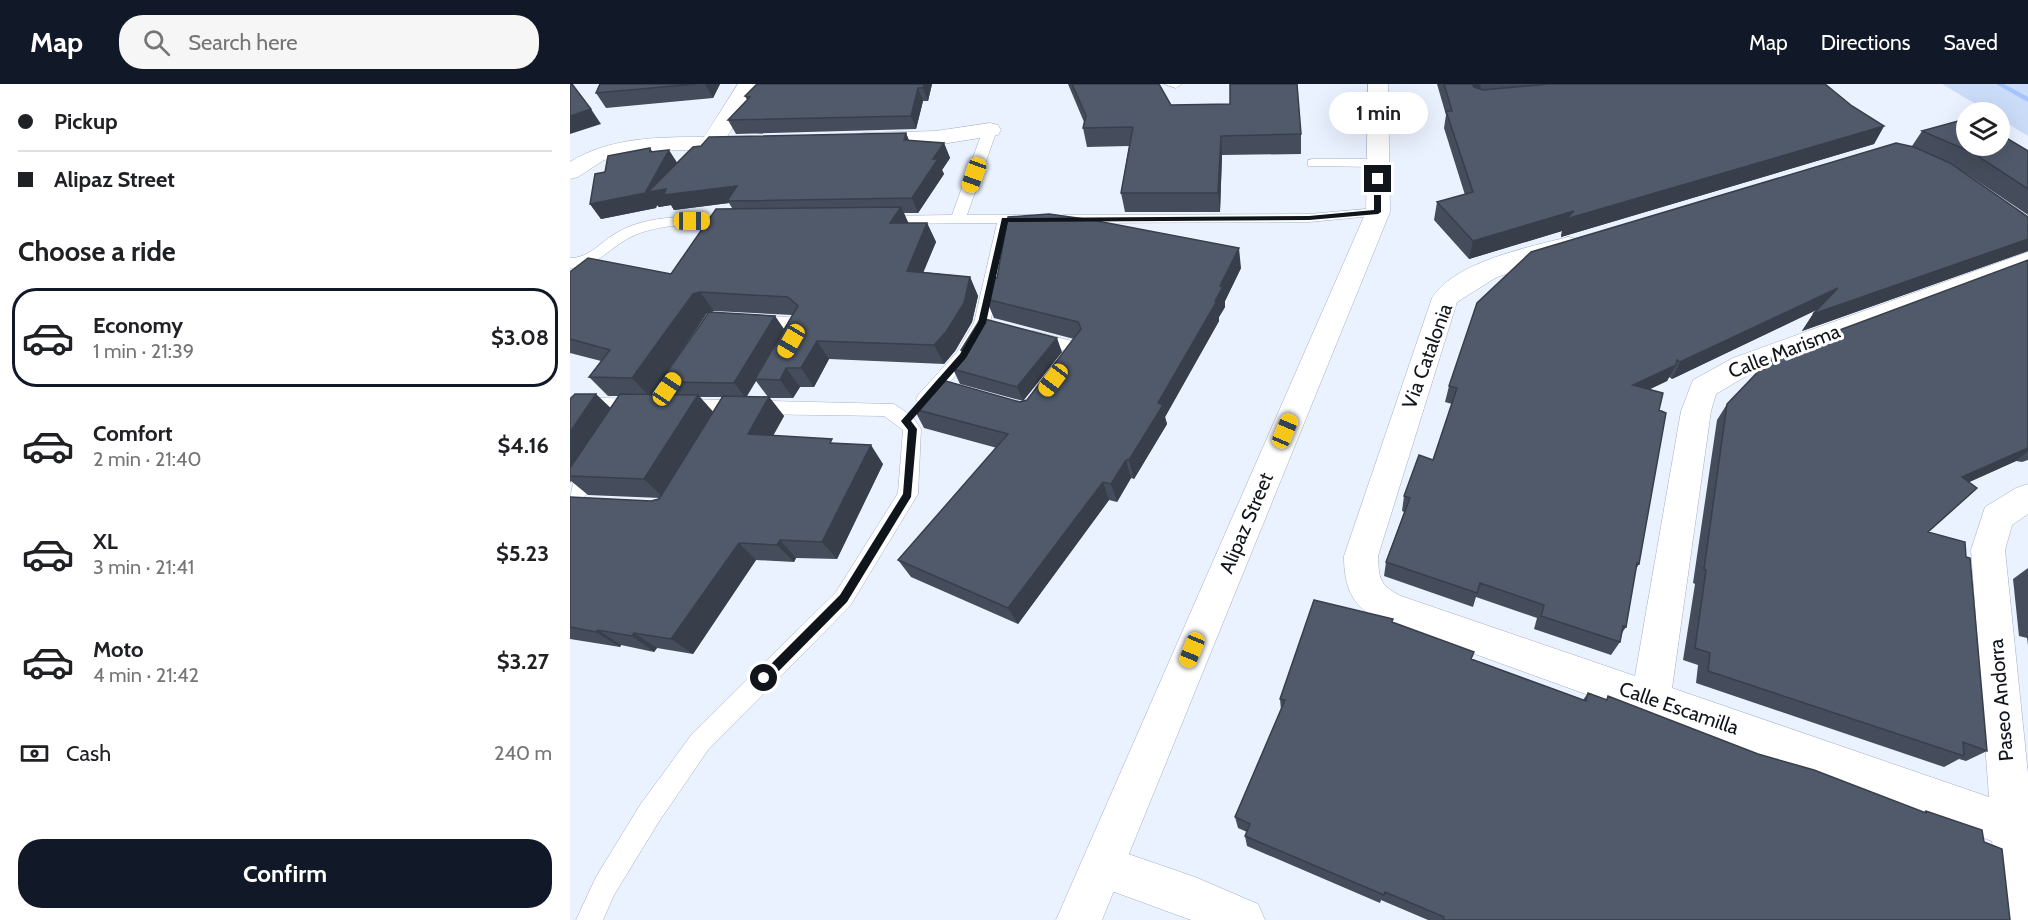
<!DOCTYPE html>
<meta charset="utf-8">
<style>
body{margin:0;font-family:Cabin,sans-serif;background:#f6f6f6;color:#202124;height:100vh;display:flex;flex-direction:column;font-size:22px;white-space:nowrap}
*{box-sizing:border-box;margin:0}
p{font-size:20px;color:#757577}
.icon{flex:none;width:33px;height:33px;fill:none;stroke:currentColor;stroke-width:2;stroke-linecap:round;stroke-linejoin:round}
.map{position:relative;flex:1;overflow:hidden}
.panel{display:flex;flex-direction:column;background:#fff;width:570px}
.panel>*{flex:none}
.hud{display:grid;align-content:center;height:132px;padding:0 18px;background:#fff}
.buttons{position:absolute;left:1386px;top:18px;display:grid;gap:12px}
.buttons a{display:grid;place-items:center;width:54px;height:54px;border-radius:50%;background:#fff;box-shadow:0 6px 24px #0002;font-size:30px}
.end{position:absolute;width:27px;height:27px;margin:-14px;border:8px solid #10141b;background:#fff;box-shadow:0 0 0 3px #fff}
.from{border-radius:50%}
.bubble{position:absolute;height:42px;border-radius:21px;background:#fff;box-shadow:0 6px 24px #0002;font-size:20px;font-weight:800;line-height:42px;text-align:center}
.car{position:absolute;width:18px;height:36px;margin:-18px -9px;border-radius:8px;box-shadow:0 0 4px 2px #0007;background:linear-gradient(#f5c518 24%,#345 0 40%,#f5c518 0 76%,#345 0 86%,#f5c518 0)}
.hud b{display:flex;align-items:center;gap:21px;height:57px;font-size:22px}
.hud b+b{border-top:2px solid #e0e0e0}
.hud i{width:15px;height:15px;background:#202124}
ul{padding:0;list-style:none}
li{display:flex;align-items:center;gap:18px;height:99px;margin:0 12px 9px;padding:0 6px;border:3px solid transparent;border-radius:24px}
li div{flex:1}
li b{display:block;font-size:22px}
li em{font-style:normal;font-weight:800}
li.active{border-color:#111827}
li>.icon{width:54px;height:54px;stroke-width:1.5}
h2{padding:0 18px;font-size:27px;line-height:72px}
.pay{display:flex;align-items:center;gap:15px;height:66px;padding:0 18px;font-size:22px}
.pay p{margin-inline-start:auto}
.primary-button{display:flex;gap:12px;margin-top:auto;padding:12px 18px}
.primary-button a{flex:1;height:69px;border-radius:24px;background:#111827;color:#fff;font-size:24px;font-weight:800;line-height:69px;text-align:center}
header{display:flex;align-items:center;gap:36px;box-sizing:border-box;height:84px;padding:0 30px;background:#111827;color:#fff}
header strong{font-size:28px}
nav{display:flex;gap:33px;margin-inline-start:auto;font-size:21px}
.search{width:420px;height:54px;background:#f6f6f6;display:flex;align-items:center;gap:15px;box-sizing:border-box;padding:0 21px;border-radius:24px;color:#757577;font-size:22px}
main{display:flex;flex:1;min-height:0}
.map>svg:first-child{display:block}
.green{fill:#cadcf8}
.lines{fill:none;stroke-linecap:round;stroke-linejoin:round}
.stream{fill:#a3c5fc;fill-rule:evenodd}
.lane-casing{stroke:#a3afc2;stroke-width:1}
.street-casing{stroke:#a3afc2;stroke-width:1}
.secondary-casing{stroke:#a3afc2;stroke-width:1}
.lane{fill:#fff;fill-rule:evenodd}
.street{fill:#fff;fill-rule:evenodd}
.secondary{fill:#fff;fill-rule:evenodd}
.wall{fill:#454d5c;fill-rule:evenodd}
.shaded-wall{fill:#383f4b}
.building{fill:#505a6b;stroke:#383f4b;stroke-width:1.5}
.route{fill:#10141b}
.labels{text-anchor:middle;stroke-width:6;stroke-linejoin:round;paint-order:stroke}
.street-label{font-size:20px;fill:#10141b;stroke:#fff}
</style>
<header>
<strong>Map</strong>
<div class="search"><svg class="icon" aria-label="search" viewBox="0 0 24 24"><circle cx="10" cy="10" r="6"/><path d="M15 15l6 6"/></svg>Search here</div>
<nav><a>Map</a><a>Directions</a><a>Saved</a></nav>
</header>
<main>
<section class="panel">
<div class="hud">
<b><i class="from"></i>Pickup</b>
<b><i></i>Alipaz Street</b>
</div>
<h2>Choose a ride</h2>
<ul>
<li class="active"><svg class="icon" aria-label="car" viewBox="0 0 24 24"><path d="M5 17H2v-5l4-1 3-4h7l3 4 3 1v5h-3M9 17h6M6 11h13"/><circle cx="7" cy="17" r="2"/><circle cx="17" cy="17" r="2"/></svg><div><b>Economy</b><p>1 min · 21:39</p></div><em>$3.08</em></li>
<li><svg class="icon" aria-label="car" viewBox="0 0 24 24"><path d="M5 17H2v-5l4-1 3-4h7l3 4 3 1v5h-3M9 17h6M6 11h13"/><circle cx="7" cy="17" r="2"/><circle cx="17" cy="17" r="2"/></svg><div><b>Comfort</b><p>2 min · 21:40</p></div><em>$4.16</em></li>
<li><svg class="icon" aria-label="car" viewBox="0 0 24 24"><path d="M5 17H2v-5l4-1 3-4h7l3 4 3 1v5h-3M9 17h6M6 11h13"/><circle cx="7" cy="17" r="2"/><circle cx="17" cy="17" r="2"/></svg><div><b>XL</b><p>3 min · 21:41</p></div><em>$5.23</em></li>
<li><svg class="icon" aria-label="car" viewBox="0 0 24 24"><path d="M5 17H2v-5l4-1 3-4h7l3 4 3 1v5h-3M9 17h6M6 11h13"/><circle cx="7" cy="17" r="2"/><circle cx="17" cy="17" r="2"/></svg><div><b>Moto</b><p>4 min · 21:42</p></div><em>$3.27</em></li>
</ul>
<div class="pay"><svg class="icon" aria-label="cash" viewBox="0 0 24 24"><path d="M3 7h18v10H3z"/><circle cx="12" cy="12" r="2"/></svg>Cash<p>240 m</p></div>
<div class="primary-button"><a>Confirm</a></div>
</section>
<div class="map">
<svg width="1458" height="836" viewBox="0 0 1458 836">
<rect width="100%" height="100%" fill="#ebf2ff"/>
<path class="green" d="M 1372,0 L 1458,0 L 1458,52 L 1430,35 L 1430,28 L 1419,28 Z"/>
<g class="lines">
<path class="stream" d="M 1426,0 L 1434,0 L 1458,13 L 1458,18 Z"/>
<defs>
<path id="lane" d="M 594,0 L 612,0 L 606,4 Z
M 420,42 L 427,46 L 397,131 L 463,131 L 470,135 L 463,139 L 442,139 L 420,239 L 399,276 L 361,320 L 349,320 L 346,315 L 349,310 L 387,268 L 404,239 L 427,139 L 312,140 L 305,136 L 312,132 L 382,131 L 413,46 Z
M 743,75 L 808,75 L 815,79 L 808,83 L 738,82 L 738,76 Z
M 808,124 L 815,128 L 813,131 L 739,138 L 493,139 L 486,135 L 493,131 L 739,130 Z
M 111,133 L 163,133 L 170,137 L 163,141 C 131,141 96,138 65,151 C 41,161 29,183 0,184 L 0,174 C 20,174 31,157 48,148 C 67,137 90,134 111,133 Z
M 183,231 L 230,234 L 238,240 L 230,255 L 224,257 L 216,251 L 219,245 L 177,241 L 175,237 L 177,233 Z
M 464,247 L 513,260 L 515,264 L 503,281 L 491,281 L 488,277 L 496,267 L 458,257 L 456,253 L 458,249 Z
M 0,313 L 69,315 L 75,317 L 78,322 L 75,327 L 69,329 L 0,327 Z
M 114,315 L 324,320 L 342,332 L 351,345 L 348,410 L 345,415 L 280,522 L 138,666 L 88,739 L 44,811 L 33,836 L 6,836 L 26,793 L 70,721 L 122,650 L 266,508 L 328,409 L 333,346 L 314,332 L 114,329 L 108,327 L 105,322 L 108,317 Z
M 24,375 L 31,377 L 33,382 L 7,425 L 0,427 C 0,409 3,381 24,375 Z"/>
<path id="street" d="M 168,0 L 188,0 L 157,53 L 186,54 L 189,59 L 186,64 L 83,67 L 34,76 L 8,93 L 0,95 L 0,78 C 40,53 89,53 134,53 Z
M 420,39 L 428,41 L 431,46 L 428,51 L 366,61 L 293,63 L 285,61 L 282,56 L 285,51 L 293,49 L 366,47 Z
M 998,153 L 1007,155 L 1011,161 L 1007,167 L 927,193 L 887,218 L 808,472 C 809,495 809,501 831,512 L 1065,592 L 1111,327 L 1123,296 L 1163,274 L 1458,168 L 1458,185 L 1183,288 L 1146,310 L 1141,327 L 1102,604 L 1419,713 L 1401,466 L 1415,423 L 1446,404 L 1458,400 L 1458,430 L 1442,441 L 1435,466 L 1458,690 L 1458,836 L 1431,836 L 1422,757 L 808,535 C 781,522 774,501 774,472 L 862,214 C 884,178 959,163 998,153 Z
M 532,761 L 625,793 L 688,820 L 695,836 L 621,836 L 517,798 L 510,783 L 517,768 Z"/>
<path id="secondary" d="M 798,0 L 818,0 L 820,128 L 532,836 L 486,836 L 796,128 Z"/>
</defs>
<use href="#lane" class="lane-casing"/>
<use href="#street" class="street-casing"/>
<use href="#secondary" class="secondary-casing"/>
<use href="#lane" class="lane"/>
<use href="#street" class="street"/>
<use href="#secondary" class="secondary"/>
</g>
<path class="wall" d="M 30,0 L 150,0 L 143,14 L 36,24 L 26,9 Z
M 362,0 L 358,17 L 353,17 L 346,45 L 166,50 L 158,36 L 177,16 L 175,12 Z
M 498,0 L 589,0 L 601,21 L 731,50 L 731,70 L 652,71 L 650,128 L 555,128 L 551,109 L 559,62 L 517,63 L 513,44 L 514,38 Z
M 867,0 L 1255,0 L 1282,22 L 1314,42 L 1304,60 L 991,153 L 992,147 L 899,175 L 864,136 L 867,118 L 895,111 L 874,44 L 876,31 Z
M 1394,41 L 1458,67 L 1458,131 L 1388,84 L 1458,133 L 1458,167 L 1232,247 L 1243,230 L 1248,225 L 1102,295 L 1099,293 L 1097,297 L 1080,305 L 1089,326 L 1069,480 L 1066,485 L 1056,543 L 1052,549 L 1050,558 L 1041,571 L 964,545 L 967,534 L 906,513 L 903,523 L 814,492 L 816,478 L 834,428 L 832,427 L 834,412 L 863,376 L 882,320 L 875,318 L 879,302 L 1342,62 L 1352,47 Z
M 336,49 L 339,57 L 374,59 L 380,74 L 372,86 L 374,90 L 348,129 L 334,129 L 338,139 L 357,139 L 366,158 L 353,188 L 400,193 L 408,212 L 402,238 L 385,267 L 374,280 L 259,275 L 244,303 L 230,303 L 223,314 L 200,314 L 214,332 L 203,352 L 265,359 L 313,380 L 267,475 L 226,474 L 224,478 L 186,476 L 123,570 L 87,564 L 84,568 L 51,561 L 50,563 L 0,555 L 0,413 L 81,417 L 90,414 L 18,411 L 1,397 L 0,399 L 0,315 L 41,324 L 49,312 L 38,312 L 19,293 L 31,277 L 0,269 L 0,188 L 101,190 L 162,124 L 159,119 L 104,126 L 101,121 L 89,123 L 87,121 L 86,124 L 31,135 L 20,120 L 35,88 L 82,67 L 107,79 ZM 144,227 L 222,231 L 214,245 L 205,232 L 90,298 L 101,310 L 82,310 L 137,229 ZM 186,297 L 198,313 L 176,312 ZM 130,313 L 152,313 L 143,328 Z
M 1458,176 L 1458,376 L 1452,378 L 1446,377 L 1399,398 L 1358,448 L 1396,473 L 1417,667 L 1396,677 L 1389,675 L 1374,683 L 1126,599 L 1128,581 L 1113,576 L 1125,500 L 1123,499 L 1147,336 L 1157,320 Z
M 671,184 L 655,217 L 655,223 L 649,233 L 649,237 L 595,333 L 597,340 L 564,395 L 561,394 L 547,418 L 539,416 L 448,540 L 341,493 L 328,476 L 427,364 L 354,344 L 344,325 L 453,317 L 390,300 L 383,285 L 393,271 L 391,266 L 492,268 L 453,317 L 457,316 L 504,255 L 424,234 L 416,215 L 427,194 Z
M 1458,484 L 1458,561 L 1457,554 L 1449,552 L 1443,495 Z
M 823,538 L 901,575 L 1013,616 L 1018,609 L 1036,616 L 1038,612 L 1188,670 L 1353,728 L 1356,727 L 1414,758 L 1440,836 L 858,836 L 811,816 L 810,819 L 677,762 L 675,752 L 677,748 L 668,744 L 665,733 L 711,626 L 710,615 Z"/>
<path class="shaded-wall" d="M 135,0 L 150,0 L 143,14 Z
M 354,0 L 362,0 L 358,17 L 353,4 Z
M 899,0 L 911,0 L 910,7 Z
M 348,4 L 353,17 L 346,45 L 341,32 Z
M 21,25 L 31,40 L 0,50 L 0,32 Z
M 1314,42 L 1304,60 L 991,153 L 992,147 L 899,175 L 903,157 L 1004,127 Z
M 336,49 L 342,64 L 334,56 Z
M 651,52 L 652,71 L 650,128 L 648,109 Z
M 374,59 L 380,74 L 372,86 L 374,90 L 348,129 L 342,114 L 363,75 Z
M 80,64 L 90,79 L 99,66 L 108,80 L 167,102 L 157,117 L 159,119 L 104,126 L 101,121 L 89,123 L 87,121 L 86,124 L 31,135 L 20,120 L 80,68 Z
M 331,123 L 340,142 L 320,139 Z
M 357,139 L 366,158 L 346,206 L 337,187 Z
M 1458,155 L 1458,167 L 1232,247 L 1243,230 Z
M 669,164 L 671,184 L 655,217 L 655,223 L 649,233 L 649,237 L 595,333 L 597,340 L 564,395 L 559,376 L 588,319 L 645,217 L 650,202 Z
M 400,193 L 408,212 L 402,238 L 385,267 L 374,280 L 364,261 Z
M 1268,204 L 1257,221 L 1102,295 L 1110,278 Z
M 130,208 L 144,227 L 137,229 L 80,313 L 62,294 L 123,210 Z
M 205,232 L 215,247 L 185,295 L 186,297 L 176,314 L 164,299 Z
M 487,254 L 492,268 L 453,317 L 447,303 Z
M 247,257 L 259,275 L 244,303 L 231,284 Z
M 1106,281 L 1097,297 L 1055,317 L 1063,301 Z
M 216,284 L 230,303 L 223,314 L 210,296 Z
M 26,310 L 46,329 L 0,392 L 0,348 Z
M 128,311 L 146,331 L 95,415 L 74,395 Z
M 199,313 L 214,332 L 193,369 L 178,350 Z
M 301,361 L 313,380 L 267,475 L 252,458 Z
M 1458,364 L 1458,367 L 1446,377 L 1375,409 L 1392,393 Z
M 556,376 L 561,394 L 547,418 L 541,400 Z
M 533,398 L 539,416 L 448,540 L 438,524 Z
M 210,456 L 226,474 L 224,478 L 207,461 Z
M 169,459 L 186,476 L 123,570 L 101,555 Z
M 28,546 L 51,561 L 50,563 L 26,548 Z
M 64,549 L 87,564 L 84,568 L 62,552 Z"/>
<path class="building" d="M 0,0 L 2,0 L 21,25 L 0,32 Z
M 30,0 L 126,0 L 26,9 Z
M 187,0 L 354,0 L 353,4 L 348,4 L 341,32 L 158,36 L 180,13 L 175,12 Z
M 502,0 L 589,0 L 601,21 L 660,20 L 660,0 L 727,0 L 731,50 L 651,52 L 648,109 L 551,109 L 563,43 L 513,44 L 516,32 Z
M 874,0 L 902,0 L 904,3 L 913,6 L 978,0 L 1255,0 L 1282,22 L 1314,42 L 996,135 L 1004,127 L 903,157 L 867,118 L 903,108 L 876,27 L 882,27 Z
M 1388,37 L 1394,41 L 1396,40 L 1396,62 L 1430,62 L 1430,50 L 1458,67 L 1458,105 L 1403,69 L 1352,47 Z
M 336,49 L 334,56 L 374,59 L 363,75 L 368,75 L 342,114 L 157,117 L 167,102 L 94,111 L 96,105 L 78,108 L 123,63 L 131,62 L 139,53 Z
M 1326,59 L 1344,63 L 1380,79 L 1458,133 L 1458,155 L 1243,230 L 1268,204 L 1110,278 L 1107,276 L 1106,281 L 1063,301 L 1093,309 L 1089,326 L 1096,329 L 1069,480 L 1067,479 L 1056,543 L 1053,542 L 1050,558 L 971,532 L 974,521 L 910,499 L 907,509 L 816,478 L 840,414 L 834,412 L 849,371 L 863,376 L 887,304 L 879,302 L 907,219 L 961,168 Z
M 80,64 L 80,68 L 99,66 L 75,109 L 20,120 L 25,90 L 35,88 L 38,72 Z
M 331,123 L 320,139 L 357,139 L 337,187 L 400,193 L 394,219 L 376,248 L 364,261 L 247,257 L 231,284 L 216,284 L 210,296 L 185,295 L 228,222 L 218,213 L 130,208 L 123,210 L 62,294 L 19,293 L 40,266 L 0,255 L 0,188 L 18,174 L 101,190 L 146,125 Z
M 479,130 L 522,136 L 669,164 L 650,202 L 653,203 L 645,217 L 647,217 L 588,319 L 593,321 L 559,376 L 556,376 L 541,400 L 533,398 L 438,524 L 328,476 L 438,350 L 344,325 L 369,295 L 450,318 L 457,316 L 511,245 L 508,238 L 416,215 L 421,193 L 427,194 L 438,133 Z
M 1458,176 L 1458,364 L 1392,393 L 1407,404 L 1358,448 L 1395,458 L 1396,473 L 1400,474 L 1417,667 L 1393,658 L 1394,672 L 1138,587 L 1140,569 L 1125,564 L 1136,486 L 1134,485 L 1157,320 L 1205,270 Z
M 139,228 L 205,232 L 164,299 L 90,298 Z
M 411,234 L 487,254 L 447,303 L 383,285 L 396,267 L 391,266 Z
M 5,310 L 26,310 L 0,348 L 0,315 Z
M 50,310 L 128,311 L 74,395 L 0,392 L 0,384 Z
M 153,312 L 199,313 L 178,350 L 262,355 L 260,359 L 301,361 L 252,458 L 210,456 L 207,461 L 169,459 L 101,555 L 64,549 L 62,552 L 28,546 L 26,548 L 0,543 L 0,413 L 81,417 L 89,415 Z
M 744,516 L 823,535 L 822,538 L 904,568 L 901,575 L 1016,617 L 1018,609 L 1037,616 L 1038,612 L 1188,670 L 1244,686 L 1356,729 L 1356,727 L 1412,746 L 1414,758 L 1432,765 L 1440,836 L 873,836 L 874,833 L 815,808 L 814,811 L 675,752 L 680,740 L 665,733 L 715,616 L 710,615 Z"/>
<path class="route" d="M 808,93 L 811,95 L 811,128 L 808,130 L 739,136 L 438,138 L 416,239 L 396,274 L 341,337 L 347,345 L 341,413 L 277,518 L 198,598 L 190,598 L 190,591 L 270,511 L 333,410 L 338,346 L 331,337 L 390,270 L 408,239 L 432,134 L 739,132 L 804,126 L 804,95 Z"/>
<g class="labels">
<g class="street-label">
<text transform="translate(1214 267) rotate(-21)" y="7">Calle Marisma</text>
<text transform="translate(857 272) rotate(-70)" y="7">Via Catalonia</text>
<text transform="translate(676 439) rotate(-67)" y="7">Alipaz Street</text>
<text transform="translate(1431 616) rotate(-95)" y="7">Paseo Andorra</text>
<text transform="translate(1109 624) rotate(19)" y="7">Calle Escamilla</text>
</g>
</g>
</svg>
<div class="buttons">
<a><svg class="icon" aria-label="layers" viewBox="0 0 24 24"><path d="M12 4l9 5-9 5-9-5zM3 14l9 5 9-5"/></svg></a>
</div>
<i class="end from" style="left:194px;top:594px"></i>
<i class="end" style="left:808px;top:95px"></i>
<div class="bubble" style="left:759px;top:8px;width:99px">1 min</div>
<i class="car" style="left:404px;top:91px;rotate:200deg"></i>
<i class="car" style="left:122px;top:137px;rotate:90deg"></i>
<i class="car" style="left:221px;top:257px;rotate:210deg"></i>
<i class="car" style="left:483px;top:296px;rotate:217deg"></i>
<i class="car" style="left:97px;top:305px;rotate:34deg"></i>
<i class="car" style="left:715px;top:347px;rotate:23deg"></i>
<i class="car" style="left:622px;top:566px;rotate:202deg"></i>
</div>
</main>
